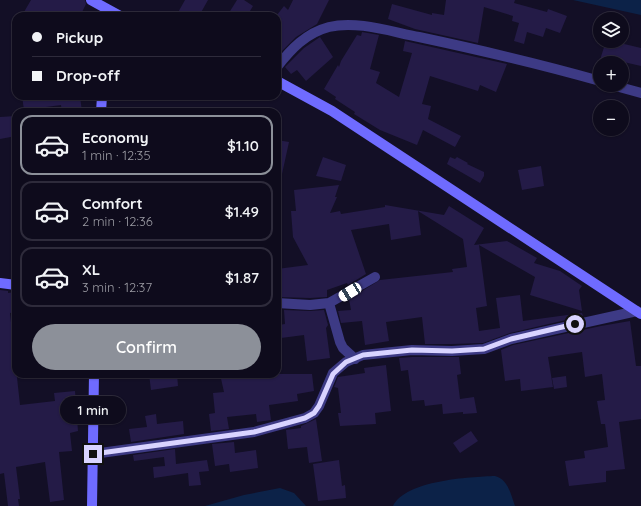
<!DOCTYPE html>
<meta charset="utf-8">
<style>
body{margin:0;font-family:Quicksand,sans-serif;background:#1c1929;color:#f1f3f6;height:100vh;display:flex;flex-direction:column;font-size:15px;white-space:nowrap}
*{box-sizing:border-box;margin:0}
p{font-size:13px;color:#9b9ba3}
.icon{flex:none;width:22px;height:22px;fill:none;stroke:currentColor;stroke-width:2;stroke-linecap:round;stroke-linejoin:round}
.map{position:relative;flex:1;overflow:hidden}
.panel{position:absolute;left:12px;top:108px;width:269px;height:270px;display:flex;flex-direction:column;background:#0e0b1c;border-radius:12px;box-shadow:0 1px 3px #0004,0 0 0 1px #2e2b3b}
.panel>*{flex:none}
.top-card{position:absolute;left:12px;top:12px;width:269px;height:88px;border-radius:12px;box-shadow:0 1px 3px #0004,0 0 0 1px #2e2b3b;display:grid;align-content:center;height:88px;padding:0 20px;background:#0e0b1c}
.tools{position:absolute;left:593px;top:12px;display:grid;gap:8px}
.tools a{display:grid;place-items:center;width:36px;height:36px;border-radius:50%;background:#0e0b1c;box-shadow:0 1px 3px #0004,0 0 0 1px #2e2b3b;font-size:20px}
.end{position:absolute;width:18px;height:18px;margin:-9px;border:5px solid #d9d4ff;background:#111;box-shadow:0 0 0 2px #111}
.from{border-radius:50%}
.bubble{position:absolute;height:28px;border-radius:14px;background:#0e0b1c;box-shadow:0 1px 3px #0004,0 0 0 1px #2e2b3b;font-size:13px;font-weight:600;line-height:28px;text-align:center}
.car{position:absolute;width:12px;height:24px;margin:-12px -6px;border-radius:5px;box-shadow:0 0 3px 1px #0007;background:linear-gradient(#fff 24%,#345 0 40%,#fff 0 76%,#345 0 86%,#fff 0)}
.top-card b{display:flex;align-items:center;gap:14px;height:38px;font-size:15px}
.top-card b+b{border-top:1px solid #2e2b3b}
.top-card i{width:10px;height:10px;background:#f1f3f6}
ul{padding:7px 0 0;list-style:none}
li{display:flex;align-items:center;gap:12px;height:60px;margin:0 8px 6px;padding:0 12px;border:2px solid #2e2b3b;border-radius:12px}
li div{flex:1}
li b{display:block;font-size:15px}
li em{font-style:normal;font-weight:600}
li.current{border-color:#8c9099}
li>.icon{width:36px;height:36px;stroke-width:1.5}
.action{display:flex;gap:8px;margin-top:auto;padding:8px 20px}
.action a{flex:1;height:46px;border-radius:24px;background:#8c9099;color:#fff;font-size:16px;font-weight:600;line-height:46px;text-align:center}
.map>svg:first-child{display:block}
.water{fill:#0c2248}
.building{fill:#241b47}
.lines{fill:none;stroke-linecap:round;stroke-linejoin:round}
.street{stroke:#3d3a85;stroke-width:10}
.secondary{stroke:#6f6bff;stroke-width:10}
.route{stroke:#d9d4ff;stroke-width:5}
</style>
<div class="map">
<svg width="641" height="506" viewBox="0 0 641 506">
<rect width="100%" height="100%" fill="#130f26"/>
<path class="water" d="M 573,0 L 641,0 L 641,15 Z
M 495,476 C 508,479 511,495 515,506 L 393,506 C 406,480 470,477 495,476 Z
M 280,488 L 294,493 L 306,506 L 205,506 L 244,495 Z"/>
<path class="building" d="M 31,0 L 85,0 L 86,4 L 80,16 L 31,16 L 24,12 Z
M 185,0 L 208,0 L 199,16 L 176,16 Z
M 237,0 L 244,0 L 253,6 L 247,16 L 227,16 Z
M 293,0 L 329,0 L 317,24 L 296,37 L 277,56 L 277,15 L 284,6 L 288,10 Z
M 446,0 L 515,0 L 514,3 L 547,12 L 548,9 L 567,16 L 560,33 L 546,28 L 543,37 L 527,32 L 524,44 L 514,41 L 519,23 L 512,21 L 513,16 L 484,7 L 478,43 L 415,29 L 388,19 L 392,4 L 432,15 L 432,13 L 444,15 Z
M 362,32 L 379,35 L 370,69 L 380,72 L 376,83 L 399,97 L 412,53 L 403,51 L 405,41 L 507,64 L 496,92 L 480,85 L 478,91 L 430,76 L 422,104 L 431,106 L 428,119 L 461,136 L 455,147 L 423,130 L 417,145 L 380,130 L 354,114 L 355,112 L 335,99 L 336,97 L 324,89 L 338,65 L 339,67 L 341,61 L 357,35 L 361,36 Z
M 320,37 L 333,57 L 306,81 L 297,70 L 291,74 L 285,67 L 304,48 Z
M 606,41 L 621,41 L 620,43 L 641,48 L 641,66 L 615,60 L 614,63 L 599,63 Z
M 22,96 L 80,96 L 82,112 L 62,112 L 61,105 L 24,110 Z
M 16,116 L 16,136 L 0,139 L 0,117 Z
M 277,140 L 289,142 L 282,174 L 277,173 Z
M 323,157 L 346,165 L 341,181 L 316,176 Z
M 450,157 L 455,159 L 457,157 L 468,163 L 467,164 L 484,172 L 484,176 L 480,183 L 447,164 Z
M 541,166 L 544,186 L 522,190 L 518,170 Z
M 339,185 L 335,197 L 337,197 L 330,213 L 340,211 L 341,214 L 385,207 L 385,205 L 444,215 L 449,206 L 484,228 L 474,245 L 507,241 L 537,258 L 534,263 L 560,271 L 582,286 L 579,290 L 582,311 L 530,295 L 535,277 L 479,245 L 487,306 L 476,308 L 479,331 L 500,328 L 496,298 L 520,295 L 523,321 L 582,313 L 583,316 L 510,333 L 483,343 L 452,344 L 425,344 L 422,317 L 386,322 L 389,341 L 365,345 L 362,321 L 341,323 L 338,311 L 351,310 L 349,299 L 380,280 L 453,272 L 452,269 L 467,267 L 463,239 L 418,211 L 421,235 L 391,240 L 389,224 L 351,230 L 366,274 L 348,285 L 347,283 L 327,290 L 327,297 L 310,298 L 277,297 L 277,269 L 308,265 L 293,237 L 291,211 L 296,211 L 294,190 Z
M 0,290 L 8,291 L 8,293 L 16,292 L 16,312 L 10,313 L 20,405 L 55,401 L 54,393 L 75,391 L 78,431 L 70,433 L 72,451 L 59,452 L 64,500 L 50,502 L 45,462 L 16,467 L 20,499 L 18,499 L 19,506 L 8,506 L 4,473 L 0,474 Z
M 284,310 L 310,311 L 324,310 L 328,325 L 326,328 L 330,358 L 307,361 L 304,335 L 281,338 L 279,325 L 285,324 Z
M 630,321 L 636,366 L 641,366 L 641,419 L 619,422 L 625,469 L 606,471 L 606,482 L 569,486 L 565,461 L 585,458 L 584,451 L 608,447 L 605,424 L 601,424 L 597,401 L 605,400 L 602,374 L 585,377 L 582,352 L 548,357 L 553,387 L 521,391 L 520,379 L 505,381 L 501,350 L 513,345 L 601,326 Z
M 412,357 L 459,357 L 461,374 L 457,375 L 460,399 L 474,397 L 477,413 L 463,414 L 463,412 L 443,414 L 442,404 L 425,406 L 424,400 L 412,401 L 408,370 L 401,371 L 399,358 Z
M 386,365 L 391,411 L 375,413 L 376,424 L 340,426 L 338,413 L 341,413 L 338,388 L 334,387 L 338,377 L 365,373 L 364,368 Z
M 149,374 L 177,374 L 178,386 L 151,390 Z
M 220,374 L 312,374 L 314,391 L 297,394 L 298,401 L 269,405 L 271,420 L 257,422 L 256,414 L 227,417 L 229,429 L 211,431 L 209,414 L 215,413 L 213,393 L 224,392 Z
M 566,376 L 567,387 L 554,389 L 552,378 Z
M 156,414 L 157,424 L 183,421 L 184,434 L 131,442 L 129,429 L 147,427 L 145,416 Z
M 316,419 L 322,461 L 309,463 L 307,447 L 288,449 L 286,430 L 301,428 L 301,426 Z
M 471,431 L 478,441 L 460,453 L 453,443 Z
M 234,442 L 235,453 L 256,450 L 258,468 L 230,472 L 229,464 L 215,466 L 212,444 Z
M 175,449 L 176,464 L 207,460 L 209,471 L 199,472 L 201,485 L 189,486 L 188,473 L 154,478 L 153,467 L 165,466 L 164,457 L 134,461 L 133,455 Z
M 339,460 L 342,486 L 345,485 L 346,498 L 318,501 L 313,464 Z"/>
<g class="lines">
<path class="street" d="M 277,67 C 291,49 306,33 329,27 C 357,20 392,32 419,37 C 480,50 540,64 600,81
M 612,85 L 641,93
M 277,303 L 310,305 L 329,303 L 375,277
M 329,303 L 340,342 L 343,348 L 355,359
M 93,454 L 254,432 L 305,418 L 314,413 L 319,406 L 333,373 L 346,362 L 363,355 L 412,350 L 452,351 L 484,349 L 511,339 L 637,311"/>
<path class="secondary" d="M 91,0 L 120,16
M 277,81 L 332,111 L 641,314
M 101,112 L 102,96
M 0,283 L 16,285
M 92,506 L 94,374"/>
</g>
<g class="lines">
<path class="route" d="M 93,454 L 254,432 L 305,418 L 314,413 L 319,406 L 333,374 L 346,362 L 363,355 L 412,350 L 452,351 L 484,349 L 511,339 L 575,324"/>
</g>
</svg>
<div class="tools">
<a><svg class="icon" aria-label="layers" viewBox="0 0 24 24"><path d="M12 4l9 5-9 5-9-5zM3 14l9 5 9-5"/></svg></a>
<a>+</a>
<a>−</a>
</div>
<i class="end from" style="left:575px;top:324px"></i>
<i class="end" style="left:93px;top:454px"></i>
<div class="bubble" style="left:60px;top:396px;width:66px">1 min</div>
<i class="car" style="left:350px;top:292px;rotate:239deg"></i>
<div class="top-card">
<b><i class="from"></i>Pickup</b>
<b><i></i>Drop-off</b>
</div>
<section class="panel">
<ul>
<li class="current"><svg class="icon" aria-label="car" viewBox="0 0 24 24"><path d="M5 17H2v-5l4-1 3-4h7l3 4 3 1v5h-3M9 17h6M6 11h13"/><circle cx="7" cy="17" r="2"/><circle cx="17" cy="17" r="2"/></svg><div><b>Economy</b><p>1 min · 12:35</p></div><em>$1.10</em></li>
<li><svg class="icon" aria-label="car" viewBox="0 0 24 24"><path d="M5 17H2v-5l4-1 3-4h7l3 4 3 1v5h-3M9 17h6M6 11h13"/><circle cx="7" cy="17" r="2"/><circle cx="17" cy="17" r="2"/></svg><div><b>Comfort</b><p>2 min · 12:36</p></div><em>$1.49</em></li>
<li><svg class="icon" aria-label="car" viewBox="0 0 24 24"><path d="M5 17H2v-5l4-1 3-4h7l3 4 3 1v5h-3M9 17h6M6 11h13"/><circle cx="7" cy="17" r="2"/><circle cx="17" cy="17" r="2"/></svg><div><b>XL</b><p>3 min · 12:37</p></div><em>$1.87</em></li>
</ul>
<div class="action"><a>Confirm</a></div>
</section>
</div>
